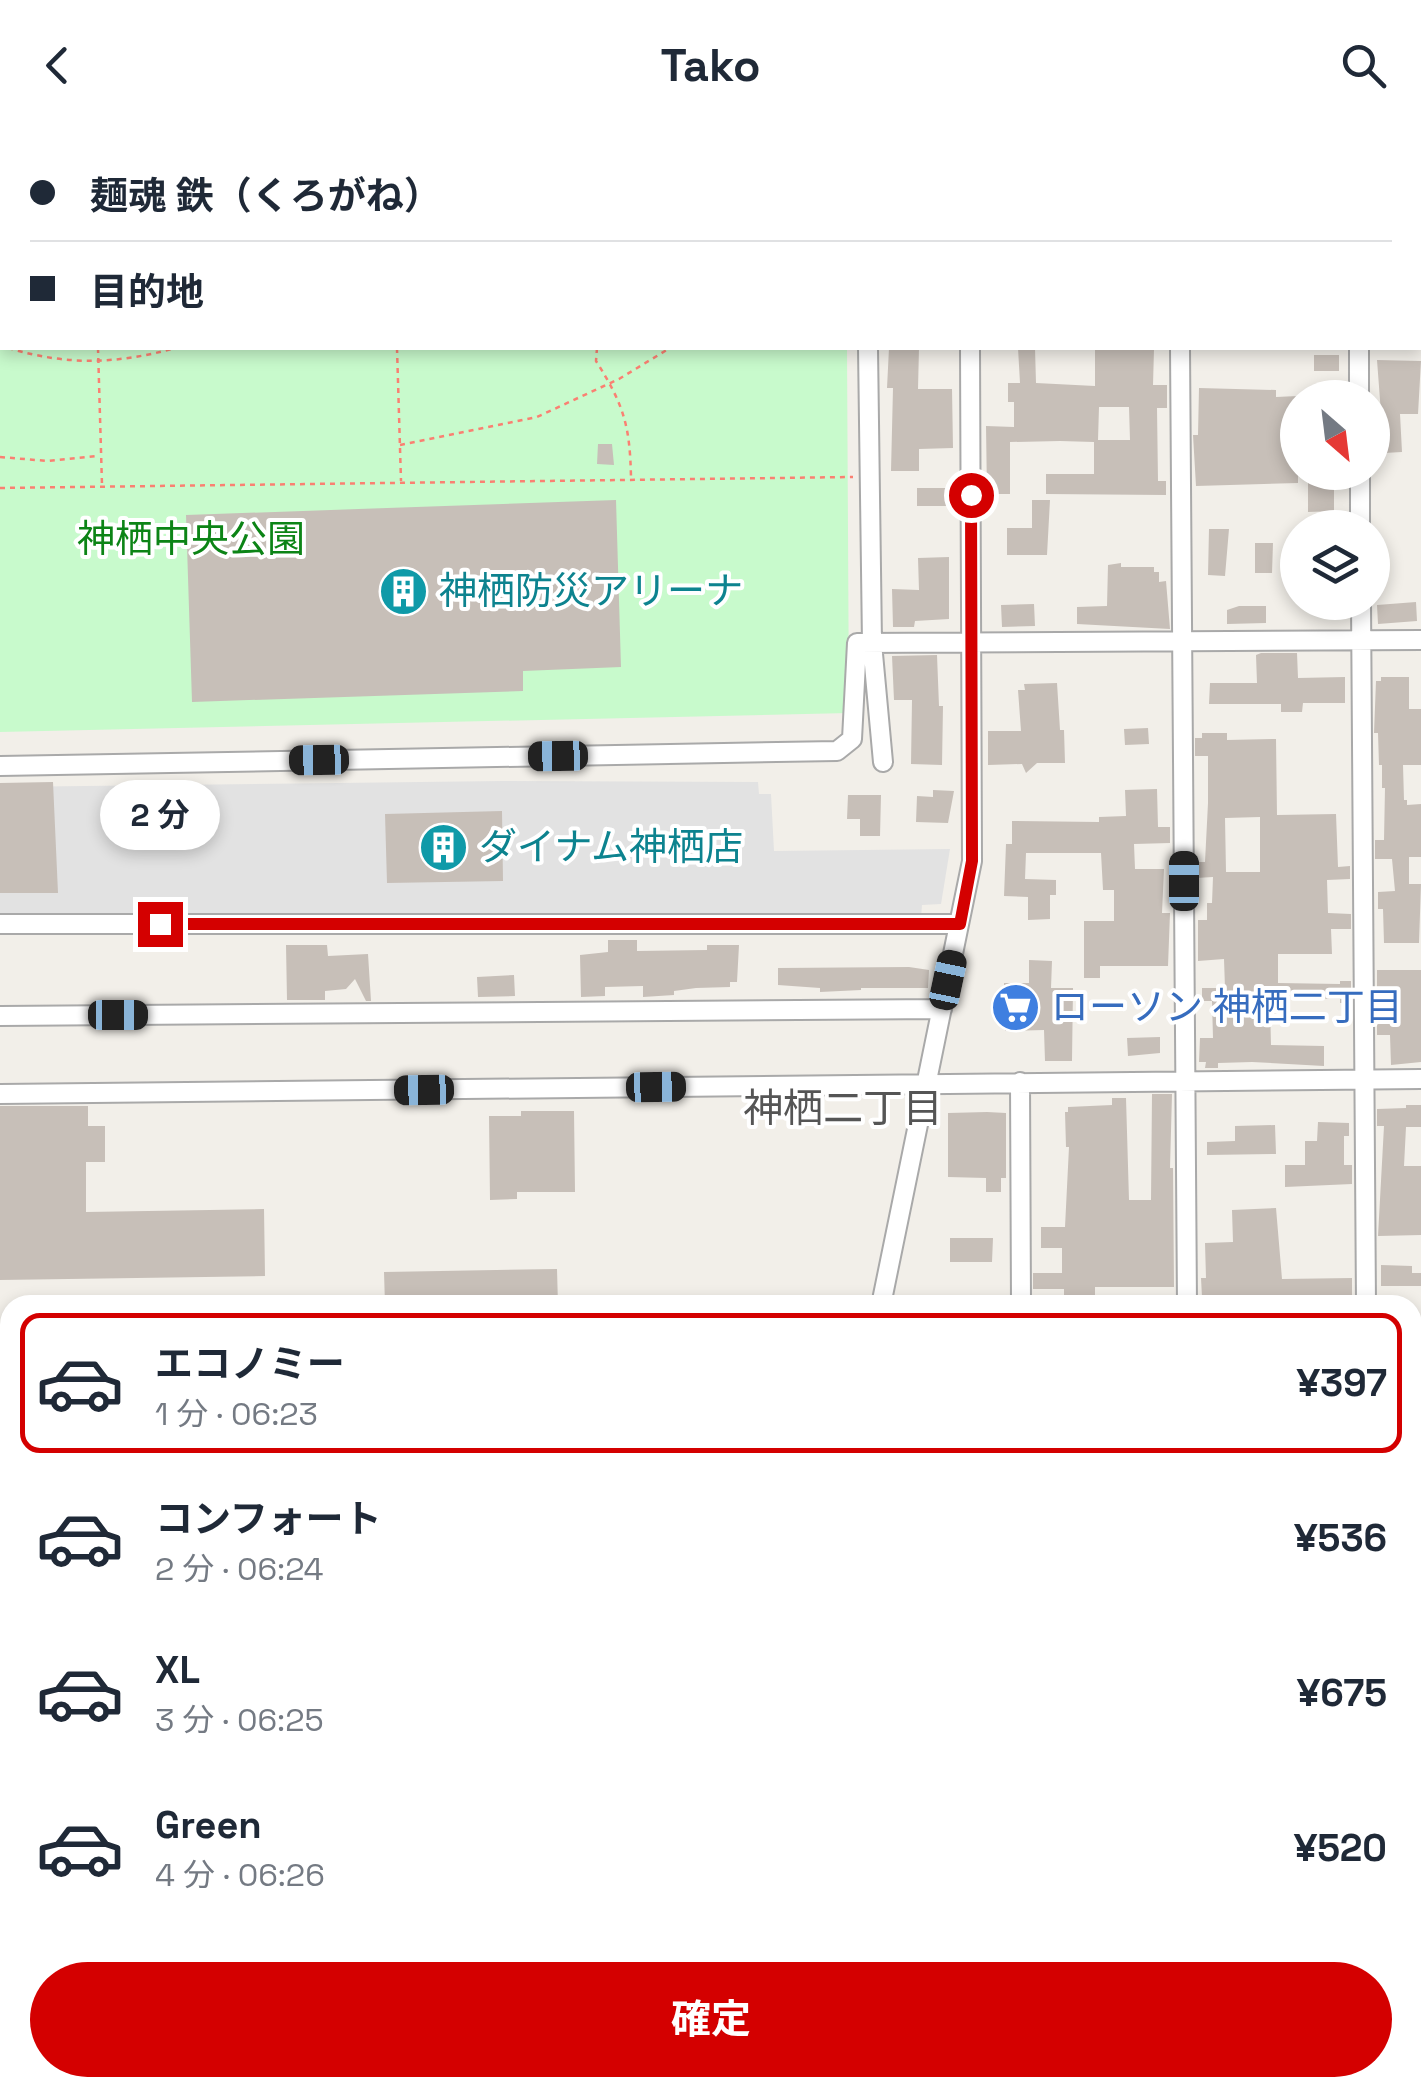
<!DOCTYPE html>
<html lang="ja">
<meta charset="utf-8">
<style>
body{margin:0;font-family:"Space Grotesk","Noto Sans JP",sans-serif;background:#f2f2f3;color:#1f2937;height:100vh;display:flex;flex-direction:column;font-size:38px;white-space:nowrap}
*{box-sizing:border-box;margin:0}
p{font-size:32px;color:#747a83}
.icon{flex:none;width:55px;height:55px;fill:none;stroke:currentColor;stroke-width:2;stroke-linecap:round;stroke-linejoin:round}
.map{position:relative;flex:1;overflow:hidden}
.panel{position:absolute;left:0px;top:1165px;width:1422px;height:802px;display:flex;flex-direction:column;background:#fff;border-radius:30px 30px 0 0;box-shadow:0 5px 15px #0003}
.panel>*{flex:none}
.banner{position:absolute;left:0px;top:0px;width:1422px;height:220px;box-shadow:0 5px 15px #0003;display:grid;align-content:center;height:220px;padding:0 30px;background:#fff}
.needle{width:65px;rotate:152deg}
.tools{position:absolute;left:1280px;top:250px;display:grid;gap:20px}
.tools a{display:grid;place-items:center;width:110px;height:110px;border-radius:50%;background:#fff;box-shadow:0 5px 15px #0003;font-size:50px}
.end{position:absolute;width:45px;height:45px;margin:-22px;border:12px solid #d40000;background:#fff;box-shadow:0 0 0 5px #fff}
.from{border-radius:50%}
.bubble{position:absolute;height:70px;border-radius:35px;background:#fff;box-shadow:0 5px 15px #0003;font-size:32px;font-weight:700;line-height:70px;text-align:center}
.car{position:absolute;width:30px;height:60px;margin:-30px -15px;border-radius:12px;box-shadow:0 0 8px 2px #0007;background:linear-gradient(#222 24%,#8ab4d8 0 40%,#222 0 76%,#8ab4d8 0 86%,#222 0)}
.banner b{display:flex;align-items:center;gap:35px;height:95px;font-size:38px}
.banner b+b{border-top:2px solid #e0e1e3}
.banner i{width:25px;height:25px;background:#1f2937}
ul{padding:18px 0 0;list-style:none}
li{display:flex;align-items:center;gap:30px;height:140px;margin:0 20px 15px;padding:0 10px;border:5px solid transparent;border-radius:20px}
li div{flex:1}
li b{display:block;font-size:38px}
li em{font-style:normal;font-weight:700}
li.active{border-color:#d40000}
li>.icon{width:90px;height:90px;stroke-width:1.5}
.primary-button{display:flex;gap:20px;margin-top:auto;padding:20px 30px}
.primary-button a{flex:1;height:115px;border-radius:60px;background:#d40000;color:#fff;font-size:40px;font-weight:700;line-height:115px;text-align:center}
header{display:flex;justify-content:space-between;align-items:center;height:130px;padding:0 30px;background:#fff;font-size:45px;font-weight:700}
.map>svg:first-child{display:block}
.park{fill:#c8facc}
.parking{fill:#e2e2e2}
.building{fill:#c7bfb8;fill-rule:evenodd}
.lines{fill:none;stroke-linecap:round;stroke-linejoin:round}
.minor-casing{stroke:#a9a9a9;stroke-width:22}
.major-casing{stroke:#a06b00;stroke-width:28}
.path{stroke:#fa8072;stroke-width:2.5;stroke-dasharray:5 5;stroke-linecap:butt}
.minor{stroke:#fff;stroke-width:18}
.major{stroke:#fcd6a4;stroke-width:22}
.route{stroke:#d40000;stroke-width:12}
.labels{text-anchor:middle;stroke-width:8;stroke-linejoin:round;paint-order:stroke}
.park-label{font-size:38px;fill:#0c8416;stroke:#fff}
.culture-label{font-size:38px;fill:#0d838f;stroke:#fff;text-anchor:start}
.shop-label{font-size:38px;fill:#366cbe;stroke:#fff;text-anchor:start}
.neighbourhood-label{font-size:40px;fill:#555;stroke:#fff}
</style>
<header><svg class="icon" aria-label="back" viewBox="0 0 24 24"><path d="M15 5l-7 7 7 7"/></svg>Tako<svg class="icon" aria-label="search" viewBox="0 0 24 24"><circle cx="10" cy="10" r="6"/><path d="M15 15l6 6"/></svg></header>
<div class="map">
<svg width="1421" height="1966" viewBox="0 0 1421 1966">
<rect width="100%" height="100%" fill="#f2efe9"/>
<path class="park" d="M 0,0 L 847,0 L 2,2 L 2,218 L 847,218 L 849,583 L 0,602 Z
M 0,1750 L 10,1775 L 10,1958 L 83,1958 L 87,1966 L 0,1966 Z"/>
<path class="parking" d="M 503,651 L 758,652 L 759,664 L 771,664 L 774,721 L 950,719 L 941,774 L 922,775 L 921,788 L 0,789 L 0,657 Z"/>
<path class="building" d="M 889,218 L 919,218 L 918,259 L 952,259 L 953,318 L 919,319 L 919,341 L 891,341 L 893,258 L 887,258 Z
M 1018,218 L 1035,218 L 1036,253 L 1095,256 L 1095,220 L 1154,219 L 1153,255 L 1167,255 L 1167,278 L 1157,278 L 1158,351 L 1166,351 L 1166,365 L 1046,364 L 1046,344 L 1094,344 L 1094,312 L 1060,311 L 1010,312 L 1010,364 L 987,364 L 986,296 L 1014,297 L 1014,272 L 1008,272 L 1008,253 L 1020,253 ZM 1099,277 L 1129,277 L 1130,310 L 1098,310 Z
M 1314,225 L 1339,225 L 1339,241 L 1314,241 Z
M 1377,230 L 1421,231 L 1418,284 L 1400,284 L 1402,322 L 1384,323 Z
M 1199,258 L 1276,260 L 1276,267 L 1298,266 L 1298,353 L 1196,356 L 1193,305 L 1198,305 Z
M 598,314 L 612,314 L 614,335 L 597,334 Z
M 1308,342 L 1334,342 L 1334,381 L 1308,382 Z
M 917,358 L 947,358 L 947,376 L 917,376 Z
M 616,370 L 621,537 L 523,541 L 523,561 L 192,572 L 186,385 Z
M 1032,370 L 1050,370 L 1047,425 L 1007,425 L 1007,398 L 1032,398 Z
M 1209,399 L 1229,399 L 1225,446 L 1208,445 Z
M 1255,413 L 1273,413 L 1272,443 L 1255,443 Z
M 949,427 L 949,489 L 915,491 L 914,497 L 893,497 L 892,459 L 919,460 L 918,428 Z
M 1121,433 L 1121,437 L 1154,437 L 1154,442 L 1159,442 L 1159,452 L 1166,451 L 1170,499 L 1077,494 L 1077,477 L 1107,476 L 1108,435 Z
M 1416,472 L 1417,491 L 1378,494 L 1377,475 Z
M 1034,474 L 1035,496 L 1002,497 L 1001,475 Z
M 1239,476 L 1266,476 L 1266,493 L 1227,494 L 1227,480 Z
M 1261,523 L 1297,523 L 1298,548 L 1345,547 L 1345,573 L 1303,573 L 1302,582 L 1281,582 L 1281,574 L 1209,574 L 1210,553 L 1257,553 L 1256,525 Z
M 937,525 L 939,576 L 943,576 L 942,635 L 911,634 L 912,570 L 894,570 L 892,526 Z
M 1381,547 L 1409,547 L 1409,579 L 1421,579 L 1421,635 L 1403,635 L 1404,670 L 1407,670 L 1407,675 L 1421,674 L 1421,727 L 1409,727 L 1409,754 L 1421,754 L 1419,813 L 1384,813 L 1383,779 L 1378,779 L 1378,762 L 1395,761 L 1392,729 L 1375,729 L 1375,710 L 1384,710 L 1385,658 L 1382,658 L 1382,635 L 1379,635 L 1378,603 L 1374,603 L 1376,551 L 1381,551 Z
M 1057,553 L 1060,600 L 1064,600 L 1065,633 L 1037,633 L 1026,643 L 1022,634 L 988,635 L 988,601 L 1021,601 L 1018,560 L 1025,560 L 1024,554 Z
M 1148,598 L 1149,614 L 1125,615 L 1124,599 Z
M 1202,603 L 1227,603 L 1227,610 L 1276,609 L 1277,685 L 1336,684 L 1338,737 L 1350,736 L 1350,749 L 1327,750 L 1328,783 L 1351,784 L 1351,799 L 1331,799 L 1332,824 L 1278,824 L 1278,853 L 1340,854 L 1340,851 L 1351,851 L 1351,873 L 1340,873 L 1340,869 L 1277,868 L 1277,874 L 1270,874 L 1271,915 L 1324,916 L 1324,936 L 1252,932 L 1218,933 L 1218,938 L 1205,938 L 1206,932 L 1199,932 L 1200,908 L 1213,908 L 1212,871 L 1202,871 L 1202,858 L 1225,858 L 1224,829 L 1198,831 L 1198,790 L 1207,790 L 1207,773 L 1212,773 L 1213,747 L 1196,748 L 1196,732 L 1205,732 L 1208,673 L 1208,626 L 1195,626 L 1195,608 L 1202,608 ZM 1260,687 L 1260,742 L 1226,742 L 1225,688 Z
M 53,652 L 58,763 L 0,763 L 0,653 Z
M 1157,659 L 1158,697 L 1170,697 L 1170,713 L 1134,714 L 1135,739 L 1164,739 L 1162,783 L 1170,783 L 1168,836 L 1100,836 L 1100,848 L 1084,848 L 1084,791 L 1114,791 L 1114,760 L 1103,760 L 1101,723 L 1026,723 L 1025,749 L 1056,750 L 1056,765 L 1050,765 L 1050,789 L 1028,790 L 1028,767 L 1004,766 L 1006,714 L 1012,714 L 1012,691 L 1099,692 L 1099,687 L 1126,686 L 1125,660 Z
M 933,660 L 954,661 L 948,693 L 916,692 L 917,666 L 933,667 Z
M 848,665 L 881,665 L 880,706 L 860,706 L 860,689 L 847,689 Z
M 502,681 L 503,751 L 387,753 L 385,684 Z
M 608,810 L 637,810 L 637,821 L 707,820 L 707,815 L 739,815 L 737,852 L 730,852 L 730,857 L 696,858 L 674,861 L 674,865 L 643,867 L 643,856 L 605,857 L 605,866 L 581,867 L 580,825 L 608,822 Z
M 286,815 L 327,815 L 328,826 L 368,824 L 371,871 L 366,871 L 355,849 L 346,859 L 325,861 L 325,870 L 287,870 Z
M 1029,830 L 1052,831 L 1051,858 L 1073,858 L 1072,931 L 1045,931 L 1044,900 L 1005,901 L 1004,853 L 1029,853 Z
M 909,837 L 929,840 L 928,858 L 861,858 L 861,860 L 820,862 L 820,858 L 778,855 L 778,838 Z
M 1377,840 L 1421,840 L 1421,932 L 1391,935 L 1390,905 L 1377,905 Z
M 514,845 L 515,866 L 478,867 L 477,847 Z
M 1160,907 L 1160,923 L 1128,926 L 1127,908 Z
M 1152,964 L 1172,964 L 1170,1038 L 1173,1038 L 1174,1157 L 1095,1157 L 1095,1175 L 1064,1175 L 1064,1159 L 1033,1159 L 1033,1143 L 1062,1143 L 1062,1118 L 1041,1118 L 1041,1097 L 1065,1097 L 1069,1017 L 1066,1017 L 1065,982 L 1068,982 L 1068,977 L 1112,975 L 1112,968 L 1126,968 L 1129,1070 L 1151,1070 Z
M 1406,975 L 1421,975 L 1421,997 L 1406,997 L 1404,1036 L 1421,1036 L 1421,1105 L 1378,1106 L 1384,996 L 1377,996 L 1377,979 L 1406,978 Z
M 0,976 L 88,976 L 88,996 L 105,996 L 105,1032 L 86,1032 L 86,1082 L 264,1079 L 265,1146 L 0,1150 Z
M 521,981 L 574,981 L 575,1062 L 517,1062 L 517,1069 L 490,1070 L 489,986 L 521,986 Z
M 987,982 L 1006,983 L 1006,1048 L 1001,1048 L 1001,1062 L 986,1062 L 986,1048 L 948,1047 L 948,983 Z
M 1318,992 L 1349,993 L 1349,1006 L 1344,1006 L 1344,1035 L 1352,1035 L 1352,1054 L 1285,1057 L 1285,1035 L 1305,1035 L 1305,1011 L 1317,1011 Z
M 1275,995 L 1276,1024 L 1207,1025 L 1207,1012 L 1235,1011 L 1235,996 Z
M 1276,1078 L 1282,1149 L 1352,1148 L 1352,1167 L 1322,1168 L 1322,1175 L 1287,1175 L 1287,1168 L 1278,1168 L 1278,1165 L 1202,1167 L 1201,1148 L 1206,1148 L 1205,1113 L 1233,1112 L 1232,1080 Z
M 950,1108 L 993,1108 L 992,1132 L 950,1132 Z
M 1381,1135 L 1412,1136 L 1412,1143 L 1421,1143 L 1421,1156 L 1381,1156 Z
M 557,1139 L 558,1175 L 385,1175 L 384,1142 Z"/>
<g class="lines">
<defs>
<path id="minor" d="M 865,0 L 865,2
M 968,0 L 968,2
M 1179,0 L 1179,2
M 1357,0 L 1357,2
M 1420,68 L 1421,68
M 868,218 L 872,513 L 883,632
M 1180,218 L 1187,1175
M 1359,218 L 1359,268
M 1360,342 L 1360,398
M 1361,472 L 1366,1175
M 0,636 L 837,621 L 852,609 L 857,513 L 1421,510
M 0,794 L 959,794
M 0,886 L 942,879
M 1020,952 L 1021,1175
M 0,964 L 1421,949
M 881,1175 L 972,731 L 970,218
M 1412,1369 L 1421,1369
M 0,1379 L 10,1379
M 0,1578 L 10,1578
M 1412,1894 L 1421,1894
M 970,1958 L 970,1966
M 1193,1958 L 1193,1966
M 1373,1958 L 1373,1966
M 728,1966 L 730,1958"/>
<path id="major" d="M 0,1644 L 10,1669
M 0,1714 L 10,1739
M 97,1958 L 101,1966
M 126,1958 L 129,1966"/>
</defs>
<use href="#minor" class="minor-casing"/>
<use href="#major" class="major-casing"/>
<path class="path" d="M 102,0 L 102,2
M 391,0 L 391,2
M 385,2 L 386,0
M 753,2 L 758,0
M 829,2 L 830,0
M 0,215 L 2,216
M 8,218 C 69,236 116,234 176,218
M 98,218 L 102,355
M 397,218 L 401,351
M 597,218 L 596,231 C 624,275 630,296 631,348
M 400,315 L 537,287 L 619,249 L 670,218
M 0,327 L 48,331 L 98,326
M 0,358 L 853,347
M 0,1891 L 10,1901
M 38,1958 L 42,1966"/>
<use href="#minor" class="minor"/>
<use href="#major" class="major"/>
</g>
<g class="lines">
<path class="route" d="M 160,794 L 960,794 L 972,731 L 971,365"/>
</g>
<defs>
<symbol id="building-disc" viewBox="-11 -11 22 22"><circle r="9.5" fill="#0f9aa8" stroke="#fff"/><path d="M-4-6H4V6H1V3H-1V6H-4ZM-2.5-4.3h1.7v1.8h-1.7ZM.8-4.3h1.7v1.8H.8ZM-2.5-1h1.7V.8h-1.7ZM.8-1h1.7V.8H.8Z" fill="#fff"/></symbol>
<symbol id="supermarket-disc" viewBox="-11 -11 22 22"><circle r="9.5" fill="#3f7fe0" stroke="#fff"/><path d="M-6-5.5h2.5l.6 2H6L4.5 2H-2.5L-4.4-4H-6ZM-1.5 3.2a1.3 1.3 0 1 0 .1 0ZM3 3.2a1.3 1.3 0 1 0 .1 0Z" fill="#fff"/></symbol>
</defs>
<g fill-rule="evenodd">
<use href="#building-disc" x="376" y="434" width="55" height="55"/>
<use href="#building-disc" x="416" y="690" width="55" height="55"/>
<use href="#supermarket-disc" x="988" y="850" width="55" height="55"/>
</g>
<g class="labels">
<g class="park-label">
<text x="191" y="422">神栖中央公園</text>
</g>
<g class="culture-label">
<text x="439" y="474">神栖防災アリーナ</text>
<text x="479" y="730">ダイナム神栖店</text>
</g>
<g class="shop-label">
<text x="1051" y="890">ローソン 神栖二丁目</text>
</g>
<g class="neighbourhood-label">
<text x="843" y="992">神栖二丁目</text>
</g>
</g>
</svg>
<div class="tools">
<a><svg class="needle" viewBox="-14 -14 28 28"><path d="M0-13l5 13h-10z" fill="#e53935"/><path d="M0 13l5-13h-10z" fill="#747a83"/></svg></a>
<a><svg class="icon" aria-label="layers" viewBox="0 0 24 24"><path d="M12 4l9 5-9 5-9-5zM3 14l9 5 9-5"/></svg></a>
</div>
<i class="end from" style="left:971px;top:365px"></i>
<i class="end" style="left:160px;top:794px"></i>
<div class="bubble" style="left:100px;top:650px;width:120px">2 分</div>
<i class="car" style="left:558px;top:626px;rotate:269deg"></i>
<i class="car" style="left:319px;top:630px;rotate:269deg"></i>
<i class="car" style="left:1184px;top:751px;rotate:0deg"></i>
<i class="car" style="left:948px;top:850px;rotate:12deg"></i>
<i class="car" style="left:118px;top:885px;rotate:90deg"></i>
<i class="car" style="left:656px;top:957px;rotate:89deg"></i>
<i class="car" style="left:424px;top:960px;rotate:269deg"></i>
<div class="banner">
<b><i class="from"></i>麺魂 鉄（くろがね）</b>
<b><i></i>目的地</b>
</div>
<section class="panel">
<ul>
<li class="active"><svg class="icon" aria-label="car" viewBox="0 0 24 24"><path d="M5 17H2v-5l4-1 3-4h7l3 4 3 1v5h-3M9 17h6M6 11h13"/><circle cx="7" cy="17" r="2"/><circle cx="17" cy="17" r="2"/></svg><div><b>エコノミー</b><p>1 分 · 06:23</p></div><em>¥397</em></li>
<li><svg class="icon" aria-label="car" viewBox="0 0 24 24"><path d="M5 17H2v-5l4-1 3-4h7l3 4 3 1v5h-3M9 17h6M6 11h13"/><circle cx="7" cy="17" r="2"/><circle cx="17" cy="17" r="2"/></svg><div><b>コンフォート</b><p>2 分 · 06:24</p></div><em>¥536</em></li>
<li><svg class="icon" aria-label="car" viewBox="0 0 24 24"><path d="M5 17H2v-5l4-1 3-4h7l3 4 3 1v5h-3M9 17h6M6 11h13"/><circle cx="7" cy="17" r="2"/><circle cx="17" cy="17" r="2"/></svg><div><b>XL</b><p>3 分 · 06:25</p></div><em>¥675</em></li>
<li><svg class="icon" aria-label="car" viewBox="0 0 24 24"><path d="M5 17H2v-5l4-1 3-4h7l3 4 3 1v5h-3M9 17h6M6 11h13"/><circle cx="7" cy="17" r="2"/><circle cx="17" cy="17" r="2"/></svg><div><b>Green</b><p>4 分 · 06:26</p></div><em>¥520</em></li>
</ul>
<div class="primary-button"><a>確定</a></div>
</section>
</div>
